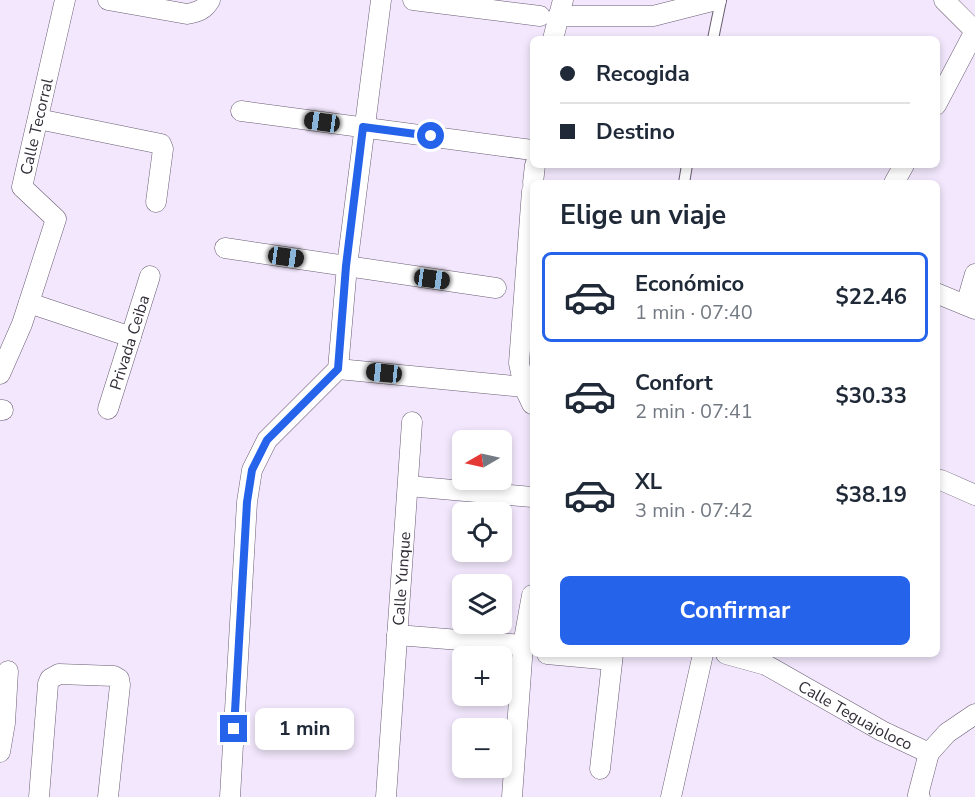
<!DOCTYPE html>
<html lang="es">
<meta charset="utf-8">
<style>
body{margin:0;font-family:"Nunito Sans",sans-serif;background:#f6f6f7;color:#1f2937;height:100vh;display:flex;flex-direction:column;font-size:22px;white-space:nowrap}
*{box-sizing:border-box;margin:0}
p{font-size:20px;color:#747a83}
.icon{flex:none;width:33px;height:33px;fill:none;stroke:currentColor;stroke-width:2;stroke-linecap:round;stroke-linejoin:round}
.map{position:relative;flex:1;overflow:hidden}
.side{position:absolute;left:530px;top:180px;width:410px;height:477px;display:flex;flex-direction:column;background:#fff;border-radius:9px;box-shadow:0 3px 9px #0003}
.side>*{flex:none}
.hud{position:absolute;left:530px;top:36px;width:410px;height:132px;border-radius:9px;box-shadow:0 3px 9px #0003;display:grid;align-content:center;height:132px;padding:0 30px;background:#fff}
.needle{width:39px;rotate:261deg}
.buttons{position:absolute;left:452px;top:430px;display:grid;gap:12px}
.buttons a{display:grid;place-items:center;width:60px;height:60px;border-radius:9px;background:#fff;box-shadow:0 3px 9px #0003;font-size:30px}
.end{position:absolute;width:27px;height:27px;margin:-14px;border:8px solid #2563eb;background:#fff;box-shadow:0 0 0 3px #fff}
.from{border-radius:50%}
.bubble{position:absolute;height:42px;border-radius:9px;background:#fff;box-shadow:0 3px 9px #0003;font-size:20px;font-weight:700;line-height:42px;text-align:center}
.car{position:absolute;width:18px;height:36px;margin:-18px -9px;border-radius:8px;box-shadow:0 0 4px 2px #0007;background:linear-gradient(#222 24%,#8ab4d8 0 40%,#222 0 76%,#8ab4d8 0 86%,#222 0)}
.hud b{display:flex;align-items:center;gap:21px;height:57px;font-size:22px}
.hud b+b{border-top:2px solid #e0e1e3}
.hud i{width:15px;height:15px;background:#1f2937}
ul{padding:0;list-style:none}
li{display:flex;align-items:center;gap:18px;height:90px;margin:0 12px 9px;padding:0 18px;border:3px solid transparent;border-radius:9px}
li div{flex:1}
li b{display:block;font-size:22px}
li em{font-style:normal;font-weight:700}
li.on{border-color:#2563eb}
li>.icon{width:54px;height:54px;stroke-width:1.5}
h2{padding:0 30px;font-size:27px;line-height:72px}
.button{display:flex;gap:12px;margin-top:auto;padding:12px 30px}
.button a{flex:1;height:69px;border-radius:9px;background:#2563eb;color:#fff;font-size:24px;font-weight:700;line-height:69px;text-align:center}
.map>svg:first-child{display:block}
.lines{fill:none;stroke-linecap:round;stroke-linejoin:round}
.service-casing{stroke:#695d73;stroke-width:12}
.minor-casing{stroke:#695d73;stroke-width:21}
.service{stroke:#fff;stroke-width:10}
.minor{stroke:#fff;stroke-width:20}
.route{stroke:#2563eb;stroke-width:8}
.labels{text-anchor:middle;stroke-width:4.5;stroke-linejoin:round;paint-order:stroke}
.street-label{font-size:16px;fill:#322d37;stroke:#fbf8fe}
</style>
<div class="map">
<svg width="975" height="797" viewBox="0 0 975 797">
<rect width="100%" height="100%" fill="#f2e7fc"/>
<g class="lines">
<defs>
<path id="service" d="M 713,39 L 721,0
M 684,183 L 687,165"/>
<g id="minor">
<path d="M 108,0 L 187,14 C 198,12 204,10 210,0"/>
<path d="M 413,0 L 540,16"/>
<path d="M 944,0 L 975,31"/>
<path d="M 558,16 L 653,16 L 716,0"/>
<path d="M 553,39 L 563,0"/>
<path d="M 936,105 L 975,31"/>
<path d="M 241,111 L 532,150"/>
<path d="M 38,119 L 161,144 L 163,149 L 156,202"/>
<path d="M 533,183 L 535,165"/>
<path d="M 894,183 L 904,165"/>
<path d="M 532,191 L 519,363 L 524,387 L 532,404"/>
<path d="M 225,248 L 496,288"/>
<path d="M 936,293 L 975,309"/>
<path d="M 29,303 L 131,337"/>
<path d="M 966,305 L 975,274"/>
<path d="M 338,369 L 524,387"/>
<path id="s1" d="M 0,374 L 22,324 L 56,219 L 22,187 L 65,0"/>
<path id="s2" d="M 108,409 L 150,276"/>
<path d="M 0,410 L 3,410"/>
<path d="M 941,480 L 975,495"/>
<path d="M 408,486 L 532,497"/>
<path d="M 397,635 L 523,645"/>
<path d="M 547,654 L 612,660"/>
<path id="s3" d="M 726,654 L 766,665 L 882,731 L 929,753 L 947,733 L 975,714"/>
<path d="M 0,752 L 5,723 L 8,671"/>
<path d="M 600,769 L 613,654"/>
<path d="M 39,797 L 48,684 L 50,679 L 59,674 L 114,676 L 119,679 L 120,685 L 108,797"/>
<path d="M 230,797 L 247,502 L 252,470 L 267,440 L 338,369 L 347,266 L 381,0"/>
<path id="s4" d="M 386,797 L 412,422"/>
<path d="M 512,797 L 523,645 L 532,595"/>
<path d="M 671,797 L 703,654"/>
<path d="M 920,797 L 918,795 L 929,753"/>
</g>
</defs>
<use href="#service" class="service-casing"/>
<use href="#minor" class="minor-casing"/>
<use href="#service" class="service"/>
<use href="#minor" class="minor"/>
</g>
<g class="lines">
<path class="route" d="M 234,729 L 247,502 L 252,470 L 267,440 L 338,369 L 346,266 L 363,127 L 431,136"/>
</g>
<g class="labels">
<g class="street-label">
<text dy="6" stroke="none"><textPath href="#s1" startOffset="274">Calle Tecorral</textPath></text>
<text dy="6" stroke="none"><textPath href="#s2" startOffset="70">Privada Ceiba</textPath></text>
<text dy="6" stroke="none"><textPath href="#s4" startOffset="219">Calle Yunque</textPath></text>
<text dy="6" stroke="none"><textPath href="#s3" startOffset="144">Calle Teguajoloco</textPath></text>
</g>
</g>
</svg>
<div class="buttons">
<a><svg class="needle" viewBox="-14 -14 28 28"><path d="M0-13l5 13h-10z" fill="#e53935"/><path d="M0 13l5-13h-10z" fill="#747a83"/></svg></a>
<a><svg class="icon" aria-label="locate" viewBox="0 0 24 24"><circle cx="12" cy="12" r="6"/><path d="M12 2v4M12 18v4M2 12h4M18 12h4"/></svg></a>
<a><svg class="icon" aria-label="layers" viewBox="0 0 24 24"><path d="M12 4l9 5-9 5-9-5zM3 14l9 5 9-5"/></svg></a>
<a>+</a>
<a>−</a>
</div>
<i class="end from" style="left:431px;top:136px"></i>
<i class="end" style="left:234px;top:729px"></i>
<div class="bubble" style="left:255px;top:708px;width:99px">1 min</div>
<i class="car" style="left:322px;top:122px;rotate:278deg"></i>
<i class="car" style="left:286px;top:257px;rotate:98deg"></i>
<i class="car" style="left:432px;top:279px;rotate:98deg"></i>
<i class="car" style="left:384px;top:373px;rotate:276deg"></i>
<div class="hud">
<b><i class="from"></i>Recogida</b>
<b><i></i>Destino</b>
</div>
<section class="side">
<h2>Elige un viaje</h2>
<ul>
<li class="on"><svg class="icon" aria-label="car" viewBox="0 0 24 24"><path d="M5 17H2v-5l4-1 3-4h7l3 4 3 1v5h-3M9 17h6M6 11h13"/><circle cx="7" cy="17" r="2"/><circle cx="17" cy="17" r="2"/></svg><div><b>Económico</b><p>1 min · 07:40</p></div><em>$22.46</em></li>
<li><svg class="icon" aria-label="car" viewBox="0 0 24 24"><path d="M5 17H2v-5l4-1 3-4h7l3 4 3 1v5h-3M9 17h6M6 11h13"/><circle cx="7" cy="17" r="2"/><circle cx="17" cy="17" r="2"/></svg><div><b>Confort</b><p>2 min · 07:41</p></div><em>$30.33</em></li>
<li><svg class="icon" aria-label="car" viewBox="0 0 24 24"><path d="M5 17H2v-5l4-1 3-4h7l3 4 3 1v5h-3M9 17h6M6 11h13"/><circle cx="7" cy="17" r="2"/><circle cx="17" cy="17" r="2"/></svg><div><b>XL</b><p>3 min · 07:42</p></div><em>$38.19</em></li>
</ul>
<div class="button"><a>Confirmar</a></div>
</section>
</div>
